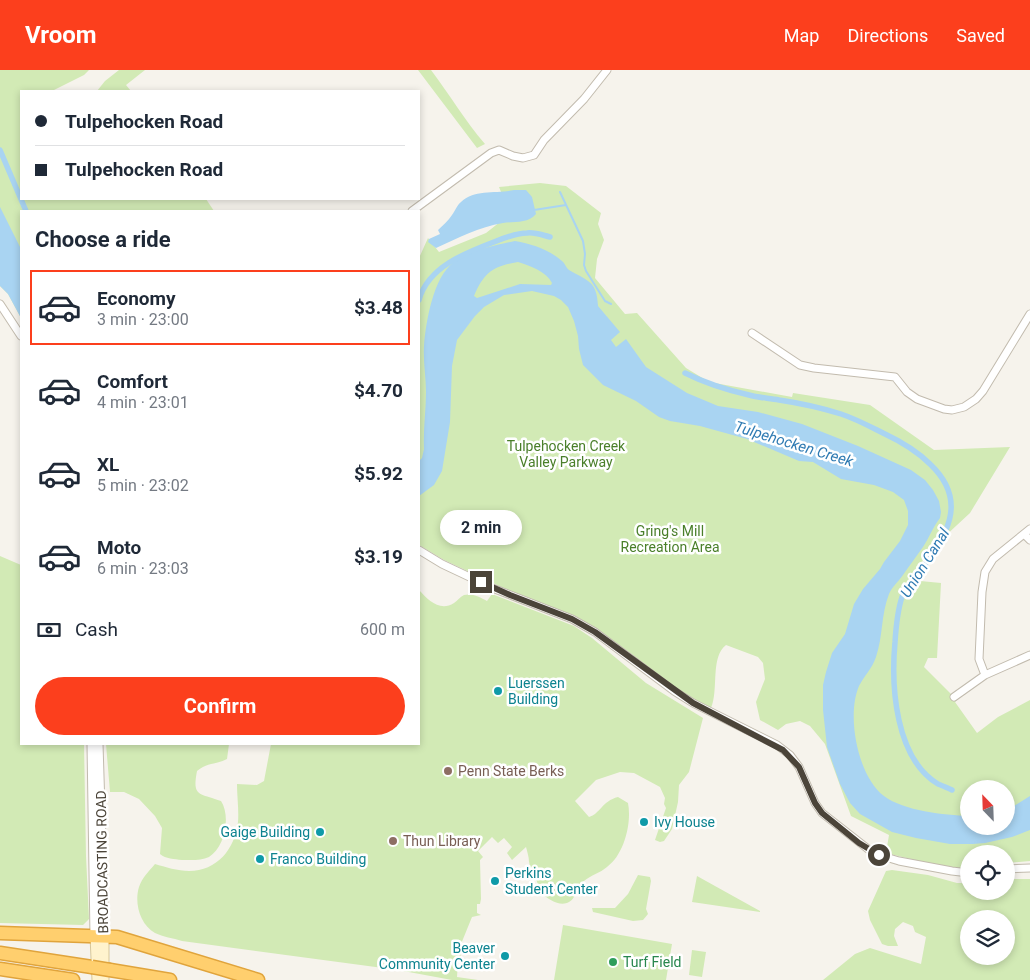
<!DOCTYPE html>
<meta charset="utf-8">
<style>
body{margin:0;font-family:Roboto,sans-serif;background:#f6f6f7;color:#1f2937;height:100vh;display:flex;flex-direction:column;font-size:19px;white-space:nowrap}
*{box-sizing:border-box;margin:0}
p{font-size:16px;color:#747a83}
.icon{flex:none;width:28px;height:28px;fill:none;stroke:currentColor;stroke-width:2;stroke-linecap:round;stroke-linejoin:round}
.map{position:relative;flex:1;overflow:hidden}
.details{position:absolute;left:20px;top:140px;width:400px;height:535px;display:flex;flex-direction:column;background:#fff;border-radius:0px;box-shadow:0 2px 8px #0003}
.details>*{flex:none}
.hud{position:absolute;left:20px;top:20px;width:400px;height:110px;border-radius:0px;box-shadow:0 2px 8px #0003;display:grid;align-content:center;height:110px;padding:0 15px;background:#fff}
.needle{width:32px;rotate:337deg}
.fabs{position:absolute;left:960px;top:710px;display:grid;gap:10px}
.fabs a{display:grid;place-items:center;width:55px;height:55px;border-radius:50%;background:#fff;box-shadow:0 2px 8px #0003;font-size:25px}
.end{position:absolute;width:22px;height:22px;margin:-11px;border:6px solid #4b4439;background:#fff;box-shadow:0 0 0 2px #fff}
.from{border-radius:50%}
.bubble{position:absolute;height:35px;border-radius:18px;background:#fff;box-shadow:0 2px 8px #0003;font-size:16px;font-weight:700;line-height:35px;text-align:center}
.hud b{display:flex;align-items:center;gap:18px;height:48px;font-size:19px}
.hud b+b{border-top:1px solid #e0e1e3}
.hud i{width:12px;height:12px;background:#1f2937}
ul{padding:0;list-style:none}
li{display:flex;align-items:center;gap:15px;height:75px;margin:0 10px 8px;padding:0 5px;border:2px solid transparent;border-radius:0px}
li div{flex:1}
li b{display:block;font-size:19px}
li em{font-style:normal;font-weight:700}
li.current{border-color:#fc3f1d}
li>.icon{width:45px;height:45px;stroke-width:1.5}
h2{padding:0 15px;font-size:22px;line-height:60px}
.pay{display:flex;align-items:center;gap:12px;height:55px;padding:0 15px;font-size:19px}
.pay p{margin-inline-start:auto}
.cta{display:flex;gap:10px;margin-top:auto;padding:10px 15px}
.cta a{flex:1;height:58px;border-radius:30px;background:#fc3f1d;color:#fff;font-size:20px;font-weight:700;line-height:58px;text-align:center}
header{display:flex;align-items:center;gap:30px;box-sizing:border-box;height:70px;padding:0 25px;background:#fc3f1d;color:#fff}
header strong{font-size:24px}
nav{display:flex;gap:28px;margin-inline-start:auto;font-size:18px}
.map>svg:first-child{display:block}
.green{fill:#d2eab5;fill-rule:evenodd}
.water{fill:#a9d4f2;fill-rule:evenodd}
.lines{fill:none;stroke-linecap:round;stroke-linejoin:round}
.stream{stroke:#a9d4f2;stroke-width:2}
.canal{stroke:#a9d4f2;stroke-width:5.5}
.minor-casing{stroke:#c2bbae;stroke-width:9}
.tertiary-casing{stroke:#c2bbae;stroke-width:11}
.secondary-casing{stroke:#d6c79b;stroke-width:11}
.motorway-casing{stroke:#e0a43c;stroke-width:15}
.minor{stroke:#fff;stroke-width:7}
.tertiary{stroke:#fff;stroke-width:9}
.secondary{stroke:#fff3cd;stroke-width:9}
.motorway{stroke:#ffcf6e;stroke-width:12}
.motorway-bridge-casing{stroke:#e0a43c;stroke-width:15;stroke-linecap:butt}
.motorway-bridge{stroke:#ffcf6e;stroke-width:12}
.route{stroke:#4b4439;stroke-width:6}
.culture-dot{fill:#0f9aa8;stroke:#fff;stroke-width:2}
.education-dot{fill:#8d6e63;stroke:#fff;stroke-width:2}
.leisure-dot{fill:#2e9e5b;stroke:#fff;stroke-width:2}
.labels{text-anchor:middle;stroke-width:5;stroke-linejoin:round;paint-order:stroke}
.park-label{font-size:14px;fill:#4a7f2a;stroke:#fff}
.culture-label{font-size:14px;fill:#0d838f;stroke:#fff;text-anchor:start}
.education-label{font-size:14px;fill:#785e54;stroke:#fff;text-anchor:start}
.street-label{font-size:14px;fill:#4b4439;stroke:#fff}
.leisure-label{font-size:14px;fill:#27864d;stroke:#fff;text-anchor:start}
.water-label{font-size:15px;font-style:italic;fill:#2e7ab2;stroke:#fff}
</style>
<header>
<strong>Vroom</strong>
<nav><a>Map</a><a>Directions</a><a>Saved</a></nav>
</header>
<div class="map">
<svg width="1030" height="910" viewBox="0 0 1030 910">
<rect width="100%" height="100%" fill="#f6f3ec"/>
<path class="green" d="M 0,0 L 89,0 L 84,5 L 52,21 L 21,21 L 21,129 L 206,129 L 214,141 L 21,141 L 21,248 L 8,224 L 0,216 Z
M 119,0 L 145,0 L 126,15 L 131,21 L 97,21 L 105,11 Z
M 418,0 L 431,0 C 450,25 465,51 485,74 L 477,78 Z
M 540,113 L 566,116 L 601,143 L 598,154 L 604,170 L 597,189 L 595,208 L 625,244 L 637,243 L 686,298 L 709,312 L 792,327 L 793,323 L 870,335 L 934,380 L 1010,377 L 970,443 L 929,481 L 910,510 L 941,513 L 937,588 L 928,588 L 924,597 L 957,630 L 955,632 L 977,663 L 998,647 L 1030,630 L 1030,791 L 1006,793 L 1006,784 L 969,784 L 969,800 L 944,797 L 886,783 L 889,765 L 851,746 L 825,674 L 810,656 L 800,651 L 786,654 L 778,660 L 760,650 L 756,632 L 765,609 L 763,593 L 758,587 L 726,575 C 710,587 719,620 711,638 L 701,634 L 680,621 L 629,582 L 575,546 L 510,521 L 444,490 L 419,475 L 419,188 L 428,168 L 439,182 L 486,163 L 510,144 L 499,117 ZM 969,719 L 1006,719 L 1006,756 L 969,756 Z
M 0,486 L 21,495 L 21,674 L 84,674 L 86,786 L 89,849 L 83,855 L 0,853 Z
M 419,520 C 428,530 440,542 454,533 C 457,531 460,527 464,525 C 472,523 480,527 487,531 L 492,524 L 574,556 L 592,568 L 646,613 L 703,648 L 689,702 L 679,715 L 678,732 L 672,759 L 664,771 L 660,772 L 655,770 L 666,738 L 664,734 L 665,728 L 660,717 L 634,703 L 620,702 L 596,710 L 575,731 L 589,747 C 600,744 602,731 618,727 L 628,733 C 632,753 624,785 607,797 C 600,803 591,805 584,811 C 574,818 578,827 569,832 C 561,837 548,830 542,823 C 539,819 538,814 536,809 C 534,806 530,803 529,799 C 529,797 530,794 529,792 C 529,787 527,781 526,777 L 512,790 L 507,783 L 512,777 L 504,768 L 498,773 L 492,767 L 478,781 L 483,787 L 480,790 L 481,829 L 480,834 L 477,834 L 477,843 L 481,845 L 472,847 L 461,874 L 461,892 L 458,891 L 457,907 L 478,910 L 452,910 L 398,900 L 182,871 C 173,868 163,867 155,863 C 140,855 134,833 139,817 C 142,808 149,801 155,794 C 165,797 178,801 189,801 C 217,801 235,779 238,752 C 239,740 237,727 237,714 L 257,715 L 264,711 L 271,674 L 419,674 Z
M 106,674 L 229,674 L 227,689 C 215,695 208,692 197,701 C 192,727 199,723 221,731 C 231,746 225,777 209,787 C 201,791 190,790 182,790 C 174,789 166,789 160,784 L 162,758 L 155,746 L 139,729 L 124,722 L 110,722 Z
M 892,800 L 928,805 L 957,813 L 969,813 L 969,821 L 1006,821 L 1006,809 L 1030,809 L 1030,910 L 823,910 L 855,884 L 870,878 L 921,894 L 926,867 L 915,862 L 913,856 L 903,852 L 895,859 L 894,866 L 898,876 L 888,876 L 882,874 L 870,850 L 868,841 L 886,801 ZM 969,849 L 1006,849 L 1006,886 L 969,886 Z
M 638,805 L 650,807 L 651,811 L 646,839 L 648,844 L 643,850 L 633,851 L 593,842 L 592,838 L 615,838 L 628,824 Z
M 697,806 L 760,841 L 760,842 L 692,832 Z
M 563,855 L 672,874 L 666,910 L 554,910 Z
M 692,880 L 706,882 L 702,907 L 689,905 Z"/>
<path class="water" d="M 514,120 L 526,120 L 532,127 L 536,144 C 528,154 514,151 503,153 C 479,157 458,168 436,178 L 428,172 L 429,169 L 440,164 L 438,160 C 443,155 448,151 452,145 C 455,141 457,135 461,132 C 474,119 498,124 514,120 Z
M 0,137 L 21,179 L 21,248 L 8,224 L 0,216 Z
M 515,171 C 532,174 548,179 562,191 C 565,193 566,198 569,200 C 588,211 597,211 598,236 L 620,262 L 611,270 L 616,277 L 626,269 L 646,297 L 687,323 L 718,336 L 758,342 L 802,354 L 858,376 L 911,400 L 925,410 L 933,420 L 939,431 L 941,442 L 940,448 C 933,457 929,468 923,477 C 916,487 909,496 903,505 C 898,512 892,517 889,524 C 881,544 883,567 876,587 C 872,599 864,606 859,616 C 846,646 858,707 884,726 C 904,741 944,745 969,746 L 969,756 L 1006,756 L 1006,741 L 1030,726 L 1030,760 L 1012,767 L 985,773 L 973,774 L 950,774 L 916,768 L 892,762 L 860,744 L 850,733 L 840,714 L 827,677 L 823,640 L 823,615 L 826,602 L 832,583 L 845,564 L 854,534 L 863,519 L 880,499 L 884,492 L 900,471 L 908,455 L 908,441 L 904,430 L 893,422 L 874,415 L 841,409 L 813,392 L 799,391 L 747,369 L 700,356 L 670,351 L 659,347 L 636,331 L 603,315 L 583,295 L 579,279 L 578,266 L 574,251 L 568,237 L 561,230 L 554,226 L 532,221 L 504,225 L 484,237 L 475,246 L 457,270 L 452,296 L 450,352 L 442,401 L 434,415 L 419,426 L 419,391 L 422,388 L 424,379 C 423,360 426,341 426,322 C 426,307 423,291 424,276 C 426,252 433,207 454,192 C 472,180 495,175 515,171 ZM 518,192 C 530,196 546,201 552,213 L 551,215 L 520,214 L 477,228 L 474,226 C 484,202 494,196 518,192 Z"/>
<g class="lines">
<path class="stream" d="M 560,122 L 583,171 L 585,184 L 584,195 L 586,201 L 605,231 L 611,234
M 534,140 L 566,135"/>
<path class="canal" d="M 0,80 L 26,141
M 419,230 C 428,197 465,183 494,172 C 504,168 516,163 527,163 C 535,162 542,165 550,167
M 685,303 C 705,313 727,320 749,325 C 759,328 769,328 779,330 C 799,333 822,338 841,344 C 856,349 869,356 883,363 C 900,371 916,380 930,394 C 970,432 946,466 919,503 C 913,510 905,518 902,527 C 897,542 896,557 895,572 C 891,616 895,688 938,714 C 943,716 948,718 952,720"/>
<defs>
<path id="minor" d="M 412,141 L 491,83 L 499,80 L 513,86 L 523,88 L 534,85 L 544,70 L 584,29 L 607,0
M 0,234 L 21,266
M 752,263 L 800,295 L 814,298 L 895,307 L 907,322 L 917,329 L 944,339 L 952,340 L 964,337 L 976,329 L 983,321 L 1030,244
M 1024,464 L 1030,470
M 419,480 L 442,494 L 495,519 L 572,549 L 595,562 L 674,621 L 693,633 L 777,675 L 790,685 L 799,697 L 815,733 L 822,743 L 868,779 L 879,785 L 899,791 L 952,801 L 969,803
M 985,605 L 979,589 L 982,522 L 985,502 L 993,489 L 1030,459
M 954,627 L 985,605 L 1030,585
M 1006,799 L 1030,798"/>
<path id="tertiary" d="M 92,674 L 95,866
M 98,674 L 104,866"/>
<path id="secondary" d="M 95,866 L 97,910
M 104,866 L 104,910"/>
<path id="motorway" d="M 0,863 L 117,867 L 258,910
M 0,883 L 92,897
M 0,899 L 73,910
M 110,900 L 170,910"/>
</defs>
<use href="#minor" class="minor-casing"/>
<use href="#tertiary" class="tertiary-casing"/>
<use href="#secondary" class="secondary-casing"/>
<use href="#motorway" class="motorway-casing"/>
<use href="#minor" class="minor"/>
<use href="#tertiary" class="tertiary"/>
<use href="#secondary" class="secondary"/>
<use href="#motorway" class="motorway"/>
<defs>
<path id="motorway-bridge" d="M 92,897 L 110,900"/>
</defs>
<use href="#motorway-bridge" class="motorway-bridge-casing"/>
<use href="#motorway-bridge" class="motorway-bridge"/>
</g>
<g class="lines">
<path class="route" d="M 481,512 L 510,525 L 572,549 L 595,562 L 693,633 L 783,680 L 799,697 L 815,733 L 822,743 L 859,773 L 879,785"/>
</g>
<g class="culture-dot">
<circle cx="498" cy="621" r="5"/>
<circle cx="644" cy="752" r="5"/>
<circle cx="320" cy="762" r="5"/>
<circle cx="260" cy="789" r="5"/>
<circle cx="495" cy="811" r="5"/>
<circle cx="505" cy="886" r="5"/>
</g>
<g class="education-dot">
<circle cx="448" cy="701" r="5"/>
<circle cx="393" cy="771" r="5"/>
</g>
<circle class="leisure-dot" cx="613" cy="892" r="5"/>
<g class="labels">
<g class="park-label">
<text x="566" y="381">Tulpehocken Creek<tspan x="566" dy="16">Valley Parkway</tspan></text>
<text x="670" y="466">Gring's Mill<tspan x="670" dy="16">Recreation Area</tspan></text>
</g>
<g class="culture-label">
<text x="508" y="618">Luerssen<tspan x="508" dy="16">Building</tspan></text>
<text x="654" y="757">Ivy House</text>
<text x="310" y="767" text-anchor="end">Gaige Building</text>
<text x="270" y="794">Franco Building</text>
<text x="505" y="808">Perkins<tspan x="505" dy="16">Student Center</tspan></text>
<text x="495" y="883" text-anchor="end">Beaver<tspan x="495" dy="16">Community Center</tspan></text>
</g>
<g class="education-label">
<text x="458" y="706">Penn State Berks</text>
<text x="403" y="776">Thun Library</text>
</g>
<g class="street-label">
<text transform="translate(102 792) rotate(-91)" y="5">BROADCASTING ROAD</text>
</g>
<g class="leisure-label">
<text x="623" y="897">Turf Field</text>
</g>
<g class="water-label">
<text transform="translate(794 374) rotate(17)" y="5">Tulpehocken Creek</text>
<text transform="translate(925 493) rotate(-58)" y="5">Union Canal</text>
</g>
</g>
</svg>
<div class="fabs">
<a><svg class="needle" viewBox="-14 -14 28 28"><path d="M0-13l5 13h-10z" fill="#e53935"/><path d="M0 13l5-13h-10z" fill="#747a83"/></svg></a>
<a><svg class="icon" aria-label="locate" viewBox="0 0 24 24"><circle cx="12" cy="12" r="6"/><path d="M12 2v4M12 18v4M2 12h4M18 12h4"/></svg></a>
<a><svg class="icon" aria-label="layers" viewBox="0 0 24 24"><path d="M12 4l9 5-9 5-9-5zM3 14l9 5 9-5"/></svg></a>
</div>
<i class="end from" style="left:879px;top:785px"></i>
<i class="end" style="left:481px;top:512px"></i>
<div class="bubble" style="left:440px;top:440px;width:82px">2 min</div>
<div class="hud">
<b><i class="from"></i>Tulpehocken Road</b>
<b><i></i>Tulpehocken Road</b>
</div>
<section class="details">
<h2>Choose a ride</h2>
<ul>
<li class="current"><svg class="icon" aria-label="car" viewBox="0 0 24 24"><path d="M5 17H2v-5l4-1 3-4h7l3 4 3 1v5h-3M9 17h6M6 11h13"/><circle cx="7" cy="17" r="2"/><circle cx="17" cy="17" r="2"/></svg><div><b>Economy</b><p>3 min · 23:00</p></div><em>$3.48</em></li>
<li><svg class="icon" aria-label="car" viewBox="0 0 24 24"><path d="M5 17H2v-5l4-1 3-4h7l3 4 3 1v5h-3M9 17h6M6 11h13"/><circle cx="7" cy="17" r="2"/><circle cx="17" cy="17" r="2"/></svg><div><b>Comfort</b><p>4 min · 23:01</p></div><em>$4.70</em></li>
<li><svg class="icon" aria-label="car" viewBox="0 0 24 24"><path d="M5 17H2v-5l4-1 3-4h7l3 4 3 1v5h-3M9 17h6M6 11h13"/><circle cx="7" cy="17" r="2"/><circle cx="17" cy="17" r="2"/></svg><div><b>XL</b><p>5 min · 23:02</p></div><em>$5.92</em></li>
<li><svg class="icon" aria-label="car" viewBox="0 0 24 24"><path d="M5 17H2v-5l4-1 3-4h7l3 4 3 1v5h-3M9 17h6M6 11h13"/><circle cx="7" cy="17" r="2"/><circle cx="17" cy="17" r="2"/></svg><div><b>Moto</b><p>6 min · 23:03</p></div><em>$3.19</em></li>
</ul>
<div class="pay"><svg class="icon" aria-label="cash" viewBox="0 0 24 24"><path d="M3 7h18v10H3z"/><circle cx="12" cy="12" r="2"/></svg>Cash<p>600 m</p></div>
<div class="cta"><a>Confirm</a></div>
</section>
</div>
